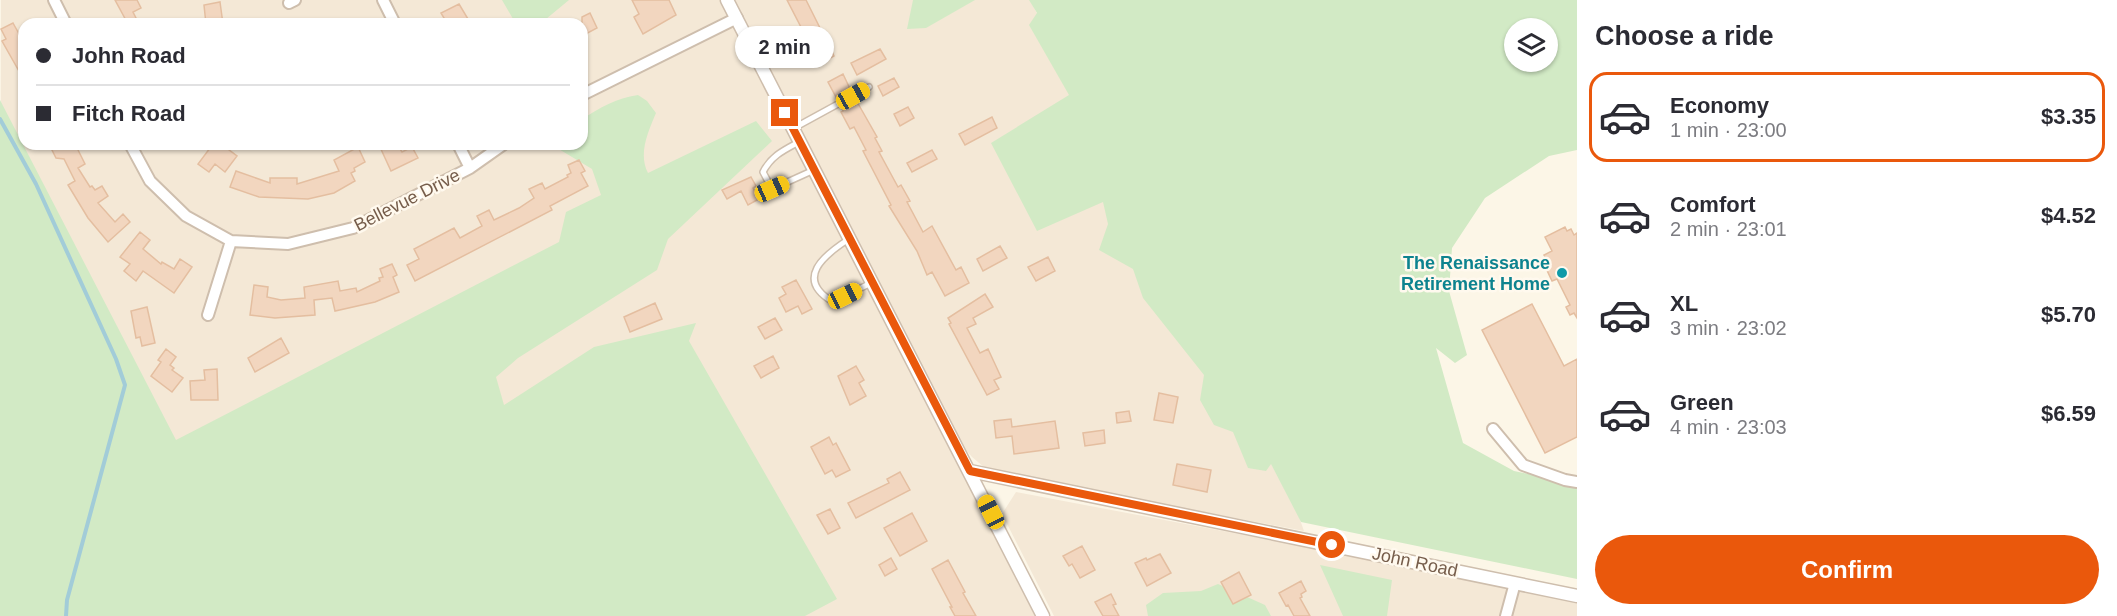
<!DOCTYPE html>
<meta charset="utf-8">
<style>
body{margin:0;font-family:Arial,sans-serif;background:#f2f2f3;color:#2b2b33;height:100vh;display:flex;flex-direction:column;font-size:22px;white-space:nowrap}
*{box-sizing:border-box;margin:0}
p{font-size:20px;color:#7c7c81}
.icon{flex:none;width:33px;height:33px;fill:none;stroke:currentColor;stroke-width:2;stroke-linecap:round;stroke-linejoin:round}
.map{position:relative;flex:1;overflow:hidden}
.panel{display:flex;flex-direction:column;background:#fff;width:540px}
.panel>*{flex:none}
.guide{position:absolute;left:18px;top:18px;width:570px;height:132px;border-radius:18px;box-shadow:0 2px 4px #0004;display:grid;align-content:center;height:132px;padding:0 18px;background:#fff}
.tools{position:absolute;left:1504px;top:18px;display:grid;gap:12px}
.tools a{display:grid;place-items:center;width:54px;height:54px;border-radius:50%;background:#fff;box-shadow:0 2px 4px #0004;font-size:30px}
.end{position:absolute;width:27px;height:27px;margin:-14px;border:8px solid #ea580c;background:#fff;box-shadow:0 0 0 3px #fff}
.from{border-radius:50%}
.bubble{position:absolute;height:42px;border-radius:21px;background:#fff;box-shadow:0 2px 4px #0004;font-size:20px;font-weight:700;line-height:42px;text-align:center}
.car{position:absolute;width:18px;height:36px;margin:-18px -9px;border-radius:8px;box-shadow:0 0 4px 2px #0007;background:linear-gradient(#f5c518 24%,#345 0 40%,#f5c518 0 76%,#345 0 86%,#f5c518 0)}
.guide b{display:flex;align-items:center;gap:21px;height:57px;font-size:22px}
.guide b+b{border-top:2px solid #e1e1e2}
.guide i{width:15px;height:15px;background:#2b2b33}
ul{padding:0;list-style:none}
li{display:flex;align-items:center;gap:18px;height:90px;margin:0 12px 9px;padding:0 6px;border:3px solid transparent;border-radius:18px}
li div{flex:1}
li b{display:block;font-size:22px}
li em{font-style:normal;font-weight:700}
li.current{border-color:#ea580c}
li>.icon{width:54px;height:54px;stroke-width:1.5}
h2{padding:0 18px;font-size:27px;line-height:72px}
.cta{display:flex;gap:12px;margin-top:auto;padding:12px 18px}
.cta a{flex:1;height:69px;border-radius:36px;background:#ea580c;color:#fff;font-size:24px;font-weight:700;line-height:69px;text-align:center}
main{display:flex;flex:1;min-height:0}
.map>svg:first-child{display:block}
.residential{fill:#f4e8d6;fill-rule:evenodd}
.green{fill:#d2eac5;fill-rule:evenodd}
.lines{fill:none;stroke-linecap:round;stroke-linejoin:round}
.stream{stroke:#a2ccd8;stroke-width:4}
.building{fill:#f2d6bf;stroke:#e4bea0;stroke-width:1.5}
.service-casing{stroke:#cebead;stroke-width:8}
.minor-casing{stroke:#cebead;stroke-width:14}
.tertiary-casing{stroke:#cebead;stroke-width:15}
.service{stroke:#fff;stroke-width:5}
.minor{stroke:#fff;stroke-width:10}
.tertiary{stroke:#fff;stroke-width:12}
.route{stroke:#ea580c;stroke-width:8}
.culture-dot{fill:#0f9aa8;stroke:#fff9ee;stroke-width:2}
.labels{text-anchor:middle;stroke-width:5;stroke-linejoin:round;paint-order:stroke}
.street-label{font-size:18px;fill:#765d4b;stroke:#fff9ee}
.culture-label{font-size:18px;font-weight:bold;fill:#0d838f;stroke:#fff9ee;text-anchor:end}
</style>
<main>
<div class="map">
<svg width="1577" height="616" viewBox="0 0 1577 616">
<rect width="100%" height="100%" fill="#fcf6e7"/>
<path class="residential" d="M 1,0 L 720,0 L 1035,616 L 0,616 ZM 24,24 L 582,24 L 582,144 L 24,144 Z
M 732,0 L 1030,0 L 1299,517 L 1304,531 L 1042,481 L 984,467 L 972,457 L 965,449 Z
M 1016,492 L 1323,550 L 1577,602 L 1577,616 L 1054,616 L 1002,514 Z"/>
<path class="green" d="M 502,0 L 569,0 L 540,24 L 516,24 Z
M 913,0 L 975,0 L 926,28 L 907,29 Z
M 1029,0 L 1577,0 L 1577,150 L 1549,156 L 1485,198 L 1452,248 L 1449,291 L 1467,355 L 1455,363 L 1436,348 L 1463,443 L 1514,471 L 1577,484 L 1577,579 L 1301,522 L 1271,464 L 1266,471 L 1248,468 L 1233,432 L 1214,425 L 1200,400 L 1204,375 L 1143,298 L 1133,269 L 1099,250 L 1108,224 L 1103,202 L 1037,231 L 991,143 L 1069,95 L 1029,25 L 1037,13 ZM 1515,28 L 1548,28 L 1548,62 L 1515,62 Z
M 638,95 L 647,101 L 656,113 C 648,132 638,154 648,173 L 756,121 L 772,141 L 668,239 L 657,270 L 518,358 L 496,377 L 504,405 L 594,347 L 696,323 L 689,341 L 837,599 L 805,616 L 0,616 L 0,100 L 176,440 L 559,242 L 566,212 L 601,195 L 592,169 L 557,148 L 557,144 L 582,144 L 582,119 C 600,108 616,98 638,95 Z
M 1320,565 L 1392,580 L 1387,616 L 1343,616 Z
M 1218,584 L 1265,605 L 1271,616 L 1148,616 L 1146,605 L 1163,593 L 1201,591 Z"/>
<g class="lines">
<path class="stream" d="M 0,119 L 36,184 L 116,359 L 125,385 L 67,600 L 66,616"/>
</g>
<path class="building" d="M 115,0 L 137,0 L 141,8 L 133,12 L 139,24 L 128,24 Z
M 632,0 L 669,0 L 676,15 L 643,34 L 634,17 L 639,14 Z
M 787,0 L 806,0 L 834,56 L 820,64 Z
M 220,2 L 223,24 L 206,24 L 204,5 Z
M 459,4 L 471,24 L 444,24 L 447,23 L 441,13 Z
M 590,13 L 597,28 L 582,36 L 582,17 Z
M 13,23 L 24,43 L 24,80 L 2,41 L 6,39 L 1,29 Z
M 880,49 L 886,59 L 857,75 L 851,63 Z
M 843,74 L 851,91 L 837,99 L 828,82 Z
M 894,78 L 899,87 L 883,96 L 878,86 Z
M 856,100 L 877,137 L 875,138 L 882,151 L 879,152 L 898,187 L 901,185 L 910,201 L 907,202 L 923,232 L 932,226 L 956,270 L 961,267 L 969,283 L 945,296 L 932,272 L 927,275 L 917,251 L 889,206 L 891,205 L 863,151 L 866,150 L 854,127 L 850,129 L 841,112 L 843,111 L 842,108 Z
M 908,107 L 914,118 L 900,126 L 894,114 Z
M 992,117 L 997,128 L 965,145 L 959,134 Z
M 59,144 L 75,144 L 85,164 L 78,168 L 90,187 L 92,186 L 95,190 L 102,186 L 108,196 L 98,203 L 115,222 L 123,214 L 130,222 L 108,242 L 88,218 L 68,185 L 75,181 L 64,159 L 56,158 L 51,148 Z
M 213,144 L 221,144 L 237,156 L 225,172 L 215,164 L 209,172 L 198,164 Z
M 386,144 L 397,144 L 402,152 L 412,147 L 418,158 L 391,171 L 380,147 Z
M 358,147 L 365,162 L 354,168 L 355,171 L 351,173 L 355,181 L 334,193 L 308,199 L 259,197 L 230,187 L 236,171 L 270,183 L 270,178 L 297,178 L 297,184 L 339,171 L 334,160 Z
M 932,150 L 937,159 L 912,172 L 907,163 Z
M 579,160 L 585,171 L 581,173 L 588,186 L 550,206 L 552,210 L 415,281 L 407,265 L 419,259 L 414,249 L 454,228 L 460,238 L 482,226 L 477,216 L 489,210 L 494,220 L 519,208 L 534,198 L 529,189 L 542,183 L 545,189 L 568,177 L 567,175 L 571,173 L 568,165 Z
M 751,177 L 756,186 L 753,188 L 759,199 L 748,205 L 741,191 L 727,199 L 722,190 Z
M 1565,227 L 1567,231 L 1571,229 L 1574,235 L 1577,233 L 1577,318 L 1574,313 L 1570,315 L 1566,307 L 1570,305 L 1557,279 L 1552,281 L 1545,266 L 1549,264 L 1544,255 L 1552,251 L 1545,237 Z
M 140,232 L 150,240 L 143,249 L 161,264 L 162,262 L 174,269 L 180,259 L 192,267 L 174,293 L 143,271 L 136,281 L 124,271 L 130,264 L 120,257 Z
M 1000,246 L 1007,258 L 983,271 L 977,259 Z
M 1048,257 L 1055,271 L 1036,281 L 1028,267 Z
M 392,264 L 397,275 L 393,277 L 399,292 L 375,302 L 335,311 L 332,298 L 314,300 L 315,315 L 275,318 L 250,315 L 254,285 L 268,287 L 267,297 L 281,300 L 305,298 L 304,287 L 338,281 L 340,291 L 356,288 L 357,292 L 380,281 L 379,278 L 383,277 L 380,269 Z
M 796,280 L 812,309 L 802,314 L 798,306 L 786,312 L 779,298 L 786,294 L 782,287 Z
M 985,294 L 993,307 L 973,318 L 976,324 L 967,328 L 980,353 L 988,349 L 1001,377 L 994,380 L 999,389 L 987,395 L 949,324 L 951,323 L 948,318 Z
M 655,303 L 662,319 L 630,332 L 624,317 Z
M 1532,304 L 1564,366 L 1577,359 L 1577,437 L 1545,453 L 1482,330 Z
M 147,307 L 155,343 L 142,346 L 140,337 L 136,338 L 131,311 Z
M 775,318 L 782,330 L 765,339 L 758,327 Z
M 281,338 L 289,353 L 255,372 L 248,358 Z
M 166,349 L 176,357 L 170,365 L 174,368 L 172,370 L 183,378 L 172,392 L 151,376 L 161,362 L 158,360 Z
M 773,356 L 779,368 L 761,378 L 754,366 Z
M 856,366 L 864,380 L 859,383 L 866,396 L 850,405 L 838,376 Z
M 217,369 L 218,400 L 191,400 L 190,381 L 205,380 L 204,370 Z
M 1159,393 L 1178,397 L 1173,423 L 1154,420 Z
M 1129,411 L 1131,421 L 1117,423 L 1116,413 Z
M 1011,419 L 1012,427 L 1055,421 L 1059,448 L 1014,454 L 1012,436 L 996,438 L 994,421 Z
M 1104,430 L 1105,443 L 1085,446 L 1083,433 Z
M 829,437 L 833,445 L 836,443 L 850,470 L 836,477 L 832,470 L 825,474 L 811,447 Z
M 1177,464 L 1211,470 L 1207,492 L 1173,485 Z
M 900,472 L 910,490 L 856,518 L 848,503 L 889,483 L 887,479 Z
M 830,509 L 840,528 L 828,534 L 817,515 Z
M 912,513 L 927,541 L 900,556 L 884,528 Z
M 1082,546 L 1095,570 L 1080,578 L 1072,564 L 1069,566 L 1063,556 Z
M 1160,554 L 1171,573 L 1147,586 L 1135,563 L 1146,558 L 1147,560 Z
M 891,558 L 897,569 L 885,576 L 879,565 Z
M 948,560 L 965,592 L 963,593 L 976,616 L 955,616 L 950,607 L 952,607 L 932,569 Z
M 1239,572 L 1251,595 L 1233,604 L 1221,582 Z
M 1301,581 L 1306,591 L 1301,594 L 1302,597 L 1300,598 L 1310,616 L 1294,616 L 1288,605 L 1286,606 L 1279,593 Z
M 1111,594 L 1116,604 L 1113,605 L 1119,616 L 1103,616 L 1095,602 Z"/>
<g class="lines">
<defs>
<path id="service" d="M 794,128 L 869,87
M 799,142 C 784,150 771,156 763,172 L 772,189 L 814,170
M 849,239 C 824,255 794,279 833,302 L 871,283"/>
<path id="minor" d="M 54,0 L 66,24
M 383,0 L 395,24
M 289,3 L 295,0
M 582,95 L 737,18
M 130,144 L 150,181 L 186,216 L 231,241 L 288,244 L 353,228 L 470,168 L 504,144
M 458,144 L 470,168
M 208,315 L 231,241
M 1493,429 L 1523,465 L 1565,480 L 1577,482
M 1506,616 L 1515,583"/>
<path id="tertiary" d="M 727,0 L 1043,616
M 970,471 L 1577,596"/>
</defs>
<use href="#service" class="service-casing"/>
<use href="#minor" class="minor-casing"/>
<use href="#tertiary" class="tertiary-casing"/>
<use href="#service" class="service"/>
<use href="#minor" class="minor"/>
<use href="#tertiary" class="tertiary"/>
</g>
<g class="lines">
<path class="route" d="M 785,113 L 970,471 L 1332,545"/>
</g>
<circle class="culture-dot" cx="1562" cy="273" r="6"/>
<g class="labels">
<g class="street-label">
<text transform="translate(407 200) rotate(-27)" y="6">Bellevue Drive</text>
<text transform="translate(1415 562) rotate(12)" y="6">John Road</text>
</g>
<g class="culture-label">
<text x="1550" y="269">The Renaissance<tspan x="1550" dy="21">Retirement Home</tspan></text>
</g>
</g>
</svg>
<div class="tools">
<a><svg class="icon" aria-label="layers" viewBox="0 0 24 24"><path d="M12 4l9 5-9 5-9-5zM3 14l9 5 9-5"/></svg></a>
</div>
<i class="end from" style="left:1332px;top:545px"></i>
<i class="end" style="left:785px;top:113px"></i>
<div class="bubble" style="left:735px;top:26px;width:99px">2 min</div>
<i class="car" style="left:853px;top:96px;rotate:61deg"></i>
<i class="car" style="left:772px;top:189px;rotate:66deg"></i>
<i class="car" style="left:845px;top:296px;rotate:64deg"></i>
<i class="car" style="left:991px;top:512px;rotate:333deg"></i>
<div class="guide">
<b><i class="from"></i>John Road</b>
<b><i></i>Fitch Road</b>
</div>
</div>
<section class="panel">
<h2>Choose a ride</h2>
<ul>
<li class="current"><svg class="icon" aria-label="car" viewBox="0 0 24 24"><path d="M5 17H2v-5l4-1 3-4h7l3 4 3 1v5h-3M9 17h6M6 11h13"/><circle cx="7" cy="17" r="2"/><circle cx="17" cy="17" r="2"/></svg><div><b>Economy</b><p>1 min · 23:00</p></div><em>$3.35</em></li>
<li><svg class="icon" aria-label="car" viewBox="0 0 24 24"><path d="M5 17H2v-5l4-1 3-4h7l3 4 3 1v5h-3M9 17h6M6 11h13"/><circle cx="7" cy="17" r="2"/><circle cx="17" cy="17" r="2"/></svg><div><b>Comfort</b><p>2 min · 23:01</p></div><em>$4.52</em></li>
<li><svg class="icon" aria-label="car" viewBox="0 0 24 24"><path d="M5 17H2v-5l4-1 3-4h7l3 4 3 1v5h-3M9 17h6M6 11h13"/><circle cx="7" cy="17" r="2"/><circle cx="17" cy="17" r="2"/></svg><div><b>XL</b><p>3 min · 23:02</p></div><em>$5.70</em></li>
<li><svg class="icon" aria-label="car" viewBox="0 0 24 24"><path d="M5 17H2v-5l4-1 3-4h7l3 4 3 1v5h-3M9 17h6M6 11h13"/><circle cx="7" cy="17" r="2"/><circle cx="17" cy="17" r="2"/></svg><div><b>Green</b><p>4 min · 23:03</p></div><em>$6.59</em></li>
</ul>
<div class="cta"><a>Confirm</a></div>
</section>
</main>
